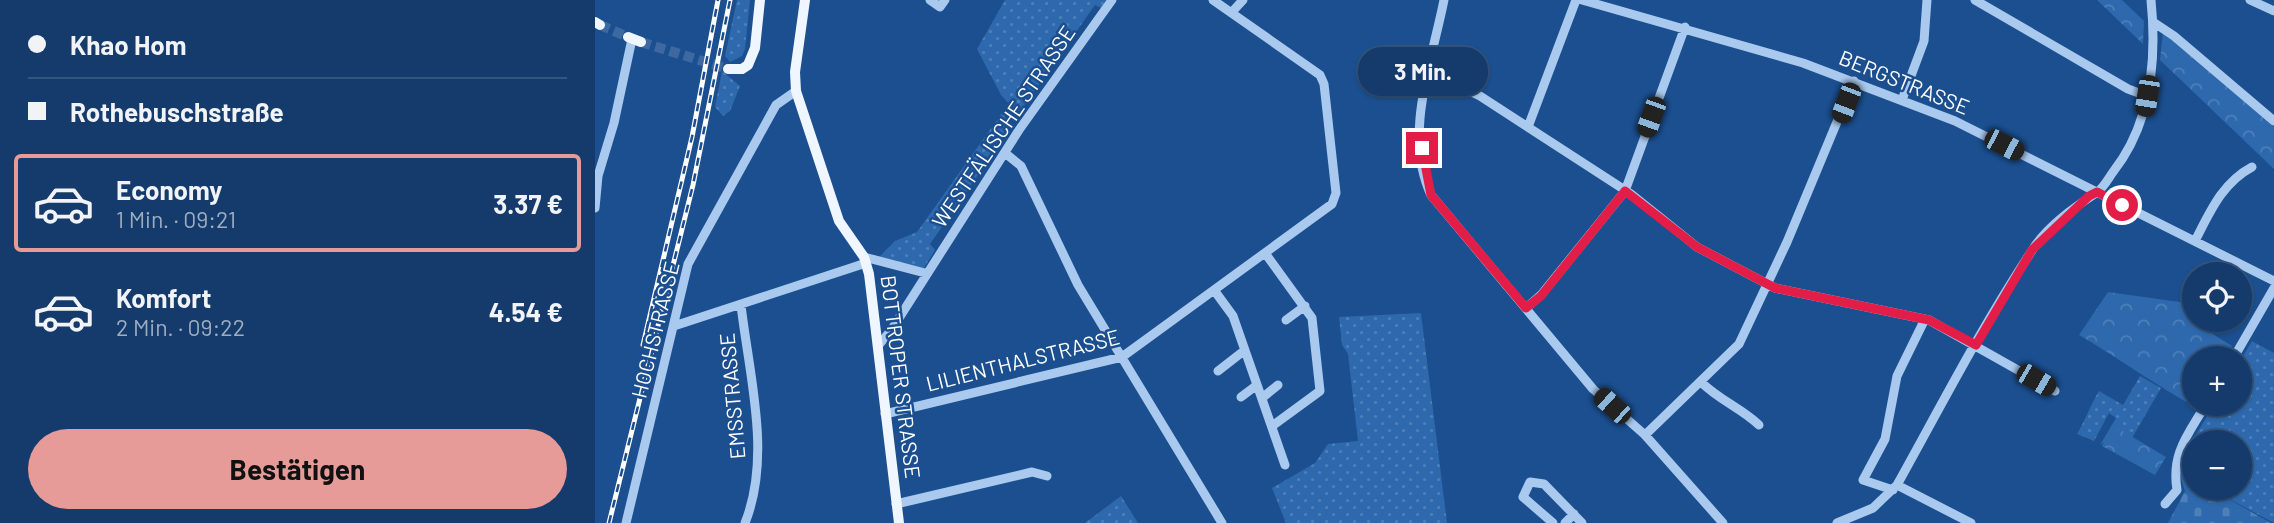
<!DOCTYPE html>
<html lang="de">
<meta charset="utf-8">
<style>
body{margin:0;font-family:Barlow,sans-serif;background:#1d4271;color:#f1f3f6;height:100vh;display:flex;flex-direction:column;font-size:26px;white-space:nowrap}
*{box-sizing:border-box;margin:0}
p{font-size:23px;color:#9dadc1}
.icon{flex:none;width:38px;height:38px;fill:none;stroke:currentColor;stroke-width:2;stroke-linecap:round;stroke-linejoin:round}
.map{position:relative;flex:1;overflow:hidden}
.drawer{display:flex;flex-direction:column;background:#143b6b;width:595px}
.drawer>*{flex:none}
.banner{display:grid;align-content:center;height:154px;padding:0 28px;background:#143b6b}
.tools{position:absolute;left:1587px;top:262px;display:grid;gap:14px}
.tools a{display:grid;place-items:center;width:70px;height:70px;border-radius:50%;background:#143b6b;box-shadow:0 2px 5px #0004,0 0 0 2px #33557e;font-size:35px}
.end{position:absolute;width:32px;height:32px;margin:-16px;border:9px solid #e11d48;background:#fff;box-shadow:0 0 0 4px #fff}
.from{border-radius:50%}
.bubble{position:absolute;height:49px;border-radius:24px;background:#143b6b;box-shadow:0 2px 5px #0004,0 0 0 2px #33557e;font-size:23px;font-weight:700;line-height:49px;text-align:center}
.car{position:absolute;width:21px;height:42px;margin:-21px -10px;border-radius:9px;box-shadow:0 0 5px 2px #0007;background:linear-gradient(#222 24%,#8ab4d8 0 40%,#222 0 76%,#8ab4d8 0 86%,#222 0)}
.banner b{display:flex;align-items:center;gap:24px;height:66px;font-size:26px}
.banner b+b{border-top:2px solid #33557e}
.banner i{width:18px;height:18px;background:#f1f3f6}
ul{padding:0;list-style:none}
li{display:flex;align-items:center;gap:21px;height:98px;margin:0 14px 10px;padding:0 14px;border:4px solid transparent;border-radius:7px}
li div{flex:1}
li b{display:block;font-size:26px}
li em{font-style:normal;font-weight:700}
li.active{border-color:#e69b98}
li>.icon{width:63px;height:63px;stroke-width:1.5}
.action{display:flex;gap:14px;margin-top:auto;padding:14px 28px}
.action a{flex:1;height:80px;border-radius:42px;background:#e69b98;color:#111;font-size:28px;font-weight:700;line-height:80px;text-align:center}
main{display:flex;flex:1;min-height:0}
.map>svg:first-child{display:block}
.green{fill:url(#green-dots)}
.forest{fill:url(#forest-crowns)}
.cemetery{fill:url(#cemetery-stones)}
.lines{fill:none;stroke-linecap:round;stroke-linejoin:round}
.major-tunnel{stroke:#3d69a0;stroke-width:10;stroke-dasharray:10 5;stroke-linecap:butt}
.minor{stroke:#a9c9ee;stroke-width:9}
.major{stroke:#f0f6ff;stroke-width:10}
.rail-casing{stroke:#fff;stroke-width:5}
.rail{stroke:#1b4f8f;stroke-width:2.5;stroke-dasharray:8;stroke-linecap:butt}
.route{stroke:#e11d48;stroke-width:9}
.labels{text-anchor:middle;stroke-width:5;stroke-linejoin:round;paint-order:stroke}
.street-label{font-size:21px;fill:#fff;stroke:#1b4f8f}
</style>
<main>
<section class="drawer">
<div class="banner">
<b><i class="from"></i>Khao Hom</b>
<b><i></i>Rothebuschstraße</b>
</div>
<ul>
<li class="active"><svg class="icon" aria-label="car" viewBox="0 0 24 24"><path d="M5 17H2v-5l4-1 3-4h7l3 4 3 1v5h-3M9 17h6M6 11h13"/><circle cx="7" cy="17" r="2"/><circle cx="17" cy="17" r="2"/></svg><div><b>Economy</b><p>1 Min. · 09:21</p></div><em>3.37 €</em></li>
<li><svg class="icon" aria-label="car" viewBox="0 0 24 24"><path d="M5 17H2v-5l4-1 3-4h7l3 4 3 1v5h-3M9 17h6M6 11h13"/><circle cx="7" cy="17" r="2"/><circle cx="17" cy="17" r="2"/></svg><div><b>Komfort</b><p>2 Min. · 09:22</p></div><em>4.54 €</em></li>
</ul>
<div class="action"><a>Bestätigen</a></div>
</section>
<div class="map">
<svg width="1679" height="523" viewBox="0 0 1679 523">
<defs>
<pattern id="green-dots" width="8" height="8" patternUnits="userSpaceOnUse" patternTransform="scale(1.75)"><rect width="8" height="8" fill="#2e69ad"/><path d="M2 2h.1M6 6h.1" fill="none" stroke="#4d80b9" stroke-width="1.8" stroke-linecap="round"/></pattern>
<pattern id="forest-crowns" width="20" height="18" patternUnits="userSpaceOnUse" patternTransform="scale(1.75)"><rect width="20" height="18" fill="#2e69ad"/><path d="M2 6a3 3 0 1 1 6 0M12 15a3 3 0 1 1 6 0" fill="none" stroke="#4d80b9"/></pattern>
<pattern id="cemetery-stones" width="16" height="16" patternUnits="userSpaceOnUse" patternTransform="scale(1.75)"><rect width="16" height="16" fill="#2e69ad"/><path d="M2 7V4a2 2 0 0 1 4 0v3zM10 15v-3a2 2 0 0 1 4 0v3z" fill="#4d80b9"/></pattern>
</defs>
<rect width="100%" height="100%" fill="#1b4f8f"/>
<path class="green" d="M 142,0 L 155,0 L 150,49 L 147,56 L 135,62 L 130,56 Z
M 410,0 L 511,0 L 506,8 L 500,5 L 423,114 L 406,95 L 382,49 Z
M 127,71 L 145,86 L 135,111 L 128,116 L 120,107 Z
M 407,113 L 417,126 L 335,244 L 340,250 L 327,271 L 284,257 L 300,241 L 322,232 Z
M 826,313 L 852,523 L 691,523 L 677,488 L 720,463 L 733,444 L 763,441 L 753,354 L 747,345 L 744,317 Z
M 1657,341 L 1679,353 L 1679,523 L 1614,488 L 1645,488 L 1645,443 L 1600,443 L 1599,457 L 1594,447 L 1619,404 L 1645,404 L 1645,361 Z
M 1545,376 L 1566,388 L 1537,438 L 1526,430 L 1505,445 L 1521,418 L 1514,413 L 1499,441 L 1482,434 C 1490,421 1497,402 1504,391 L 1528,405 Z
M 526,496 L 543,523 L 490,523 Z"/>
<path class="forest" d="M 1502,0 L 1527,0 L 1549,21 L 1548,44 Z
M 1568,32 L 1679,127 L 1679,169 L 1565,60 Z
M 1513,292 L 1599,304 L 1600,320 L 1618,320 L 1613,331 L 1637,346 L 1630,359 L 1600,359 L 1602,408 C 1560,385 1525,359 1484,335 Z
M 1516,428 L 1526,430 L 1571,457 L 1560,475 L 1507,446 Z"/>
<path class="cemetery" d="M 1594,447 L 1599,457 L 1600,488 L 1614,488 L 1676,523 L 1573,523 L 1590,491 C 1584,474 1581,462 1594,447 Z"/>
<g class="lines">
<path class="major-tunnel" d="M 5,25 L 33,37
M 46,42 L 133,69"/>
<path class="minor" d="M 335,0 L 345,7 L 350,0
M 849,0 C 837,61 808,135 836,195 L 998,389 L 1050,435 L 1128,523
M 987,0 L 1208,63 L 1360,121 L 1679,281
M 1380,0 L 1533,89 L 1552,96
M 1655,0 L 1679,11
M 637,12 L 648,0
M 1558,22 L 1579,36 L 1679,121
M 834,72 L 885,96 L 1036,194 L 1102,247 L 1180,288 L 1334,320 L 1460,391
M 1307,100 L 1329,41 L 1332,0
M 933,127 L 981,0
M 410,153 L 426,166 L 483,285 L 627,523
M 0,208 L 3,176 L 19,123 L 37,39
M 1600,241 C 1615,212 1627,183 1657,167
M 670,253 L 717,318 L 725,391 L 677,426
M 269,257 L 330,273
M 619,290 L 638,316 L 690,465
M 146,305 C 154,375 177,456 150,523
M 931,308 L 946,295 L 1030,191 L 1090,27
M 691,320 L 710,306
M 79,326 L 271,263
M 283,346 L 297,329 L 424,130 L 517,0
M 1638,359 L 1679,288
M 623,371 L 650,350
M 1106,382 C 1124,400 1146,408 1164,425
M 646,397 L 662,385
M 667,398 L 683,385
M 290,414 L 527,357 L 737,204 L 741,193 L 729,84 L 725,75 L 618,0
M 1050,435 L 1144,344 L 1192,242 L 1259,81
M 1302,485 L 1376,523
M 1298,490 L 1268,480 L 1290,439 L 1302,376 L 1330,319
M 301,504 L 437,472 L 452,476
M 1570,504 L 1582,490 C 1576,453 1593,435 1611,404
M 31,523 L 93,264 L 181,105 L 201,91
M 958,523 L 928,497 L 935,482 L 949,484 L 987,523
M 970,523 L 979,514
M 1242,523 L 1278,508 L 1302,485 C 1346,406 1388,324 1438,249 C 1452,226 1480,207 1501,193 C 1508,189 1513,179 1518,172 C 1556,124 1562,60 1556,0"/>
<path class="major" d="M 210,0 L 200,72 L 201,91 L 244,221 L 269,257 L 274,274 L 304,523
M 0,22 L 5,25
M 33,37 L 46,42
M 133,69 L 147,69 L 153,65 L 160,48 L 165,0"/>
<defs>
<path id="rail" d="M 48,345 L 97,137 L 123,0
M 14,523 L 98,185 L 135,0"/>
</defs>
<use href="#rail" class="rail-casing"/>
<use href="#rail" class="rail"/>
</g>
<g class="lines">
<path class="route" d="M 827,148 L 836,195 L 931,308 L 946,296 L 1030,191 L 1102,247 L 1180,288 L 1334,320 L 1381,345 L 1437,250 L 1494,196 L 1502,192 L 1527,205"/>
</g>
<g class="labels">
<g class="street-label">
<text transform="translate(1309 83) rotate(22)" y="7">BERGSTRASSE</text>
<text transform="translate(409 127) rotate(-56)" y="7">WESTFÄLISCHE STRASSE</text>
<text transform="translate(61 330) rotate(-76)" y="7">HOCHSTRASSE</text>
<text transform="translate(428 361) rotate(-14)" y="7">LILIENTHALSTRASSE</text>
<text transform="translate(305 377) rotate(83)" y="7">BOTTROPER STRASSE</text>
<text transform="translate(138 396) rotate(-95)" y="7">EMSSTRASSE</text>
</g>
</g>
</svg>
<div class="tools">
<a><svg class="icon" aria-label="locate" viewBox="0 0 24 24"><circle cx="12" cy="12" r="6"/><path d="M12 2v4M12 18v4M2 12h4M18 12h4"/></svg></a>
<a>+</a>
<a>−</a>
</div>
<i class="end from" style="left:1527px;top:205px"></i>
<i class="end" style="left:827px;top:148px"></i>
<div class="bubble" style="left:763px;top:47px;width:130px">3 Min.</div>
<i class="car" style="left:1552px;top:96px;rotate:189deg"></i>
<i class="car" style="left:1251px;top:103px;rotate:201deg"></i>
<i class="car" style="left:1056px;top:117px;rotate:200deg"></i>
<i class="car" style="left:1409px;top:145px;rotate:117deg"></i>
<i class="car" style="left:1441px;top:380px;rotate:120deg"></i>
<i class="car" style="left:1017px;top:406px;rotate:312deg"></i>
</div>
</main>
